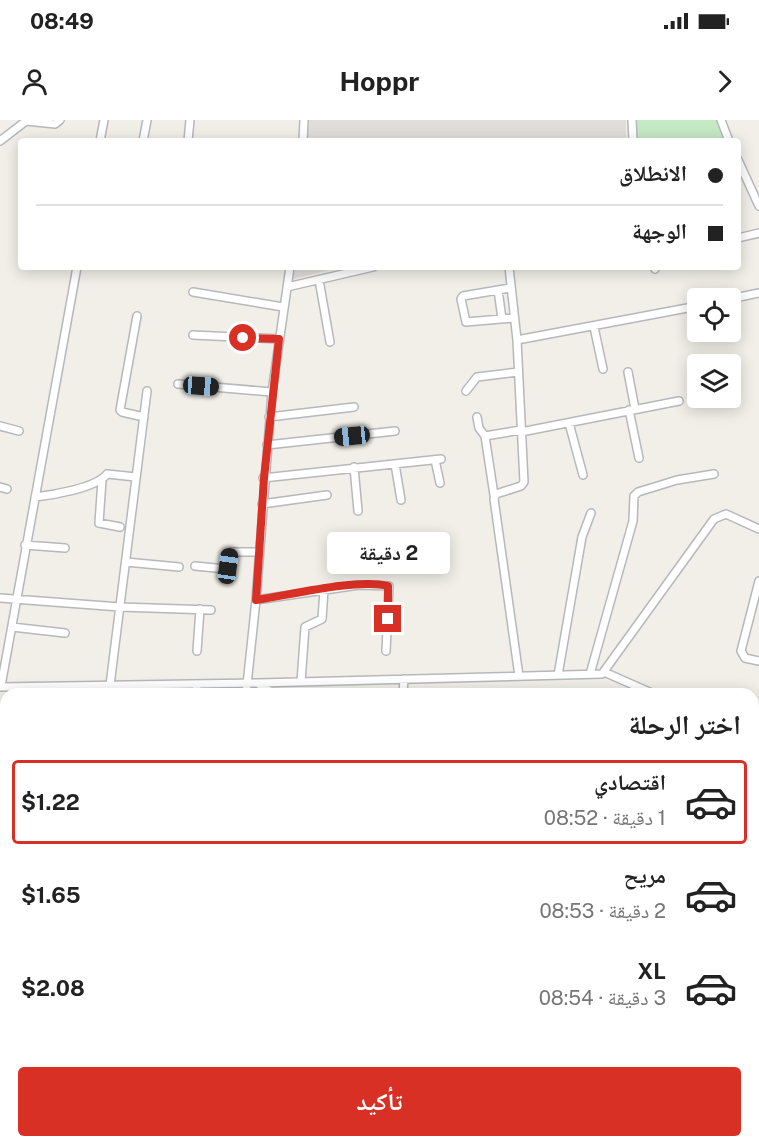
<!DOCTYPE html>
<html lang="ar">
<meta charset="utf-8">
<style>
body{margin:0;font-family:"Public Sans","Noto Naskh Arabic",sans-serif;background:#f6f6f6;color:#222;direction:rtl;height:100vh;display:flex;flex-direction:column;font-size:22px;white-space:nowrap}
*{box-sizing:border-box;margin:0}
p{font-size:20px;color:#767676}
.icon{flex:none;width:33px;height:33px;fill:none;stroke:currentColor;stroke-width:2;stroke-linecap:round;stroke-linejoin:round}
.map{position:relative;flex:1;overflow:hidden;direction:ltr}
.drawer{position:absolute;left:0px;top:568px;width:759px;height:460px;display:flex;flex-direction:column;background:#fff;border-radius:18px 18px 0 0;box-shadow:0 3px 15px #0003;direction:rtl}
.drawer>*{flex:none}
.hud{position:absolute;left:18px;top:18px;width:723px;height:132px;border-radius:6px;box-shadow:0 3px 15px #0003;direction:rtl;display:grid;align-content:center;height:132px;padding:0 18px;background:#fff}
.controls{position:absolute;left:687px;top:168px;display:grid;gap:12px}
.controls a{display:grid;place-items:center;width:54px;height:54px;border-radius:6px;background:#fff;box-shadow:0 3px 15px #0003;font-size:30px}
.end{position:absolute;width:27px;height:27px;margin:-14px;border:8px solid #d93025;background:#fff;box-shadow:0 0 0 3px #fff}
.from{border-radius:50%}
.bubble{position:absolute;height:42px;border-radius:6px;background:#fff;box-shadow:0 3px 15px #0003;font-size:20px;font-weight:700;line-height:42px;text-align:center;direction:rtl}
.car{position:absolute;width:18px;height:36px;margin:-18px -9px;border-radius:8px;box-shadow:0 0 4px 2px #0007;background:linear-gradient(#222 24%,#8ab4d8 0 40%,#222 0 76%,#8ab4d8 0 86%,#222 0)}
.hud b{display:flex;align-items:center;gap:21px;height:57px;font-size:22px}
.hud b+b{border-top:2px solid #e0e0e0}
.hud i{width:15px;height:15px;background:#222}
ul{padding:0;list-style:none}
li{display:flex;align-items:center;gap:18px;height:84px;margin:0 12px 9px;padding:0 6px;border:3px solid transparent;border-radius:6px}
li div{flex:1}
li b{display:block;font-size:22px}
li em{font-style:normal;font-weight:700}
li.current{border-color:#d93025}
li>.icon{width:54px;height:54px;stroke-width:1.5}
h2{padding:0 18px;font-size:27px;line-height:72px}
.primary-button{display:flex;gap:12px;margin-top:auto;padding:12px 18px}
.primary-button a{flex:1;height:69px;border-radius:6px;background:#d93025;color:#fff;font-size:24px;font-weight:700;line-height:69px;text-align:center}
.status{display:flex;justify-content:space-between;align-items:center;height:42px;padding:0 30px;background:#fff;direction:ltr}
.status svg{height:16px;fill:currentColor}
header{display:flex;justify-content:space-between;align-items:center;height:78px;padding:0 18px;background:#fff;font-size:27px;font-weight:700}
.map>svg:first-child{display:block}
.industrial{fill:#e0deda}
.green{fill:#c5e8c5}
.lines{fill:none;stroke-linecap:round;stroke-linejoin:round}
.minor-casing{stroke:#b5b8bc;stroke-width:10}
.minor{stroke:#fff;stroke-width:7}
.route{stroke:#d93025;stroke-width:8}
</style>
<div class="status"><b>08:49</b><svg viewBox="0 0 49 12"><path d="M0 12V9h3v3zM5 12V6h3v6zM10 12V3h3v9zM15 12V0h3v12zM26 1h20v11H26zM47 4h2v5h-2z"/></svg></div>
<header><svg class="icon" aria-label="forward" viewBox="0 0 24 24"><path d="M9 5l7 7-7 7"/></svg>Hoppr<svg class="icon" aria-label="person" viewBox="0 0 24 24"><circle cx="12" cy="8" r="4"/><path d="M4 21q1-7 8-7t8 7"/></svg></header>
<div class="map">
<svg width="759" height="1028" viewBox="0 0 759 1028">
<rect width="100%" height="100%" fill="#f1efe8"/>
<path class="industrial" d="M 309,0 L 626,0 L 626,21 L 307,21 Z
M 294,147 L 341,147 L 293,159 Z
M 6,847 L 6,932 L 0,936 L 0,852 Z"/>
<path class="green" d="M 636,0 L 716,0 L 725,21 L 637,21 Z"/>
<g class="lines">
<defs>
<path id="minor" d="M 632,0 L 633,21
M 721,0 L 729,21
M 0,21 L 26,1 L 55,4 L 60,0
M 100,21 L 104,0
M 143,21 L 147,0
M 188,21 L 190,0
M 303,21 L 304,0
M 738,40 L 759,86
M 738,118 L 759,113
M 509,147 L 517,220 L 524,362 L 521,366 L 496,374 L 494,379 L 519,556
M 654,147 L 655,149
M 319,160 L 330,222
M 287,167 L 373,147
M 510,168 L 463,176 L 461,179 L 466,202 L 514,198
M 498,170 L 502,199
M 193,172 L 283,187
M 730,179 L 759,173
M 137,196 L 120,290 L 122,292 L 144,297
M 594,207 L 603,249
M 193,215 L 279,219
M 517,220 L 698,186
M 628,252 L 635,289
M 178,264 L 272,272
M 466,271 L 477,257 L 518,252
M 629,290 L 639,338
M 269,297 L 354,287
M 477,297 L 479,308 L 485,316
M 569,303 L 583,355
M 0,306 L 19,311
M 521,312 L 679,281
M 267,325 L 395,311
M 435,340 L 440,363
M 395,344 L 401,380
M 354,347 L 358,391
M 263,358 L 441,339
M 102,360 L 99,403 L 120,407
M 0,367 L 7,369
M 494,375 L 485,316 L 521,310
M 35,377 C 53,375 96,368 107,354 L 136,357
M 262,384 L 327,375
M 25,425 L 65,428
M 126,442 L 179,447
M 195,446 L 226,449 L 232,432 L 259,432
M 759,461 L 741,531 L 745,538 L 759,541
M 0,478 L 120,487 L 211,490
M 256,480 L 359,465 L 389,466 L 386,531
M 12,507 L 65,513
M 197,531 L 200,489
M 604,552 L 654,574
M 590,554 L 633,401 L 634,376 L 638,372 L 677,360 L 714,354
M 558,555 L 582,417 L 591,393
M 301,562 L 305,507 L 322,499 L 324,470
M 196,564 L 198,574
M 259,564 L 274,574
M 110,565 L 147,271
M 1,566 L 77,147
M 0,567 L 259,563 L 602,554 L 714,399 L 726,394 L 759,409
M 246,574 L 256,480 L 272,272 L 290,147
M 403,574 L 404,559
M 0,593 L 6,601
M 0,743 L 6,739
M 753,775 L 759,751
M 753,787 L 759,790
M 753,815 L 759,811
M 0,823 L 6,819
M 753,991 L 759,989
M 319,1023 L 322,1028
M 487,1023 L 490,1028
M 543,1023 L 546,1028
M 709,1023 L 713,1028
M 89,1028 L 101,1023
M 290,1028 L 297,1023
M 327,1028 L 332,1023
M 441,1028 L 454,1023
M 601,1028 L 607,1024"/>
</defs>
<use href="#minor" class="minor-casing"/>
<use href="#minor" class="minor"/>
</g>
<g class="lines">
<path class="route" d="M 243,218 L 279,219 L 264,358 L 256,480 C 290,475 358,458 388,466 L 388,499"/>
</g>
</svg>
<div class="controls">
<a><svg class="icon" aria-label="locate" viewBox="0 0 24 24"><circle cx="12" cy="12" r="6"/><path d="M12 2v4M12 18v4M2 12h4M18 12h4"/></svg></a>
<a><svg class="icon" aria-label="layers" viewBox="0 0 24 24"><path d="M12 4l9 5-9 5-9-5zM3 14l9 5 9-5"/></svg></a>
</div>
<i class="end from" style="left:243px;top:218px"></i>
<i class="end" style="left:388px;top:499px"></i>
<div class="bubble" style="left:327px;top:412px;width:123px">2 دقيقة</div>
<i class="car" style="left:201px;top:266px;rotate:94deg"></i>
<i class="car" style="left:352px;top:316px;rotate:264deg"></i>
<i class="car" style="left:228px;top:446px;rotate:8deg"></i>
<div class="hud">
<b><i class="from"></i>الانطلاق</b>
<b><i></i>الوجهة</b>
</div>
<section class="drawer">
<h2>اختر الرحلة</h2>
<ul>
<li class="current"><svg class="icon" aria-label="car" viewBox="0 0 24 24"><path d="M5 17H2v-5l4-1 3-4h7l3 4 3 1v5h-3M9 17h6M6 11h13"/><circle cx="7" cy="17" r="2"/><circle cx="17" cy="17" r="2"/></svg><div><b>اقتصادي</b><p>1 دقيقة · 08:52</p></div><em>$1.22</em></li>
<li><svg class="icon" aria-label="car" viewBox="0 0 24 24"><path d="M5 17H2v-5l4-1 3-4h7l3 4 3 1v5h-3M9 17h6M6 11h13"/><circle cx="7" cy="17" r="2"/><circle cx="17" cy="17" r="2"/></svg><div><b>مريح</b><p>2 دقيقة · 08:53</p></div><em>$1.65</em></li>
<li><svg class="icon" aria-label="car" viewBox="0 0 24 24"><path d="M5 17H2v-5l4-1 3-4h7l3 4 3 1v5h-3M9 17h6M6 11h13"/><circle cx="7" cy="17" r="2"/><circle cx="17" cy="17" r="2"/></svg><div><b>XL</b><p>3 دقيقة · 08:54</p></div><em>$2.08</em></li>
</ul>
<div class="primary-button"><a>تأكيد</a></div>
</section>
</div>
